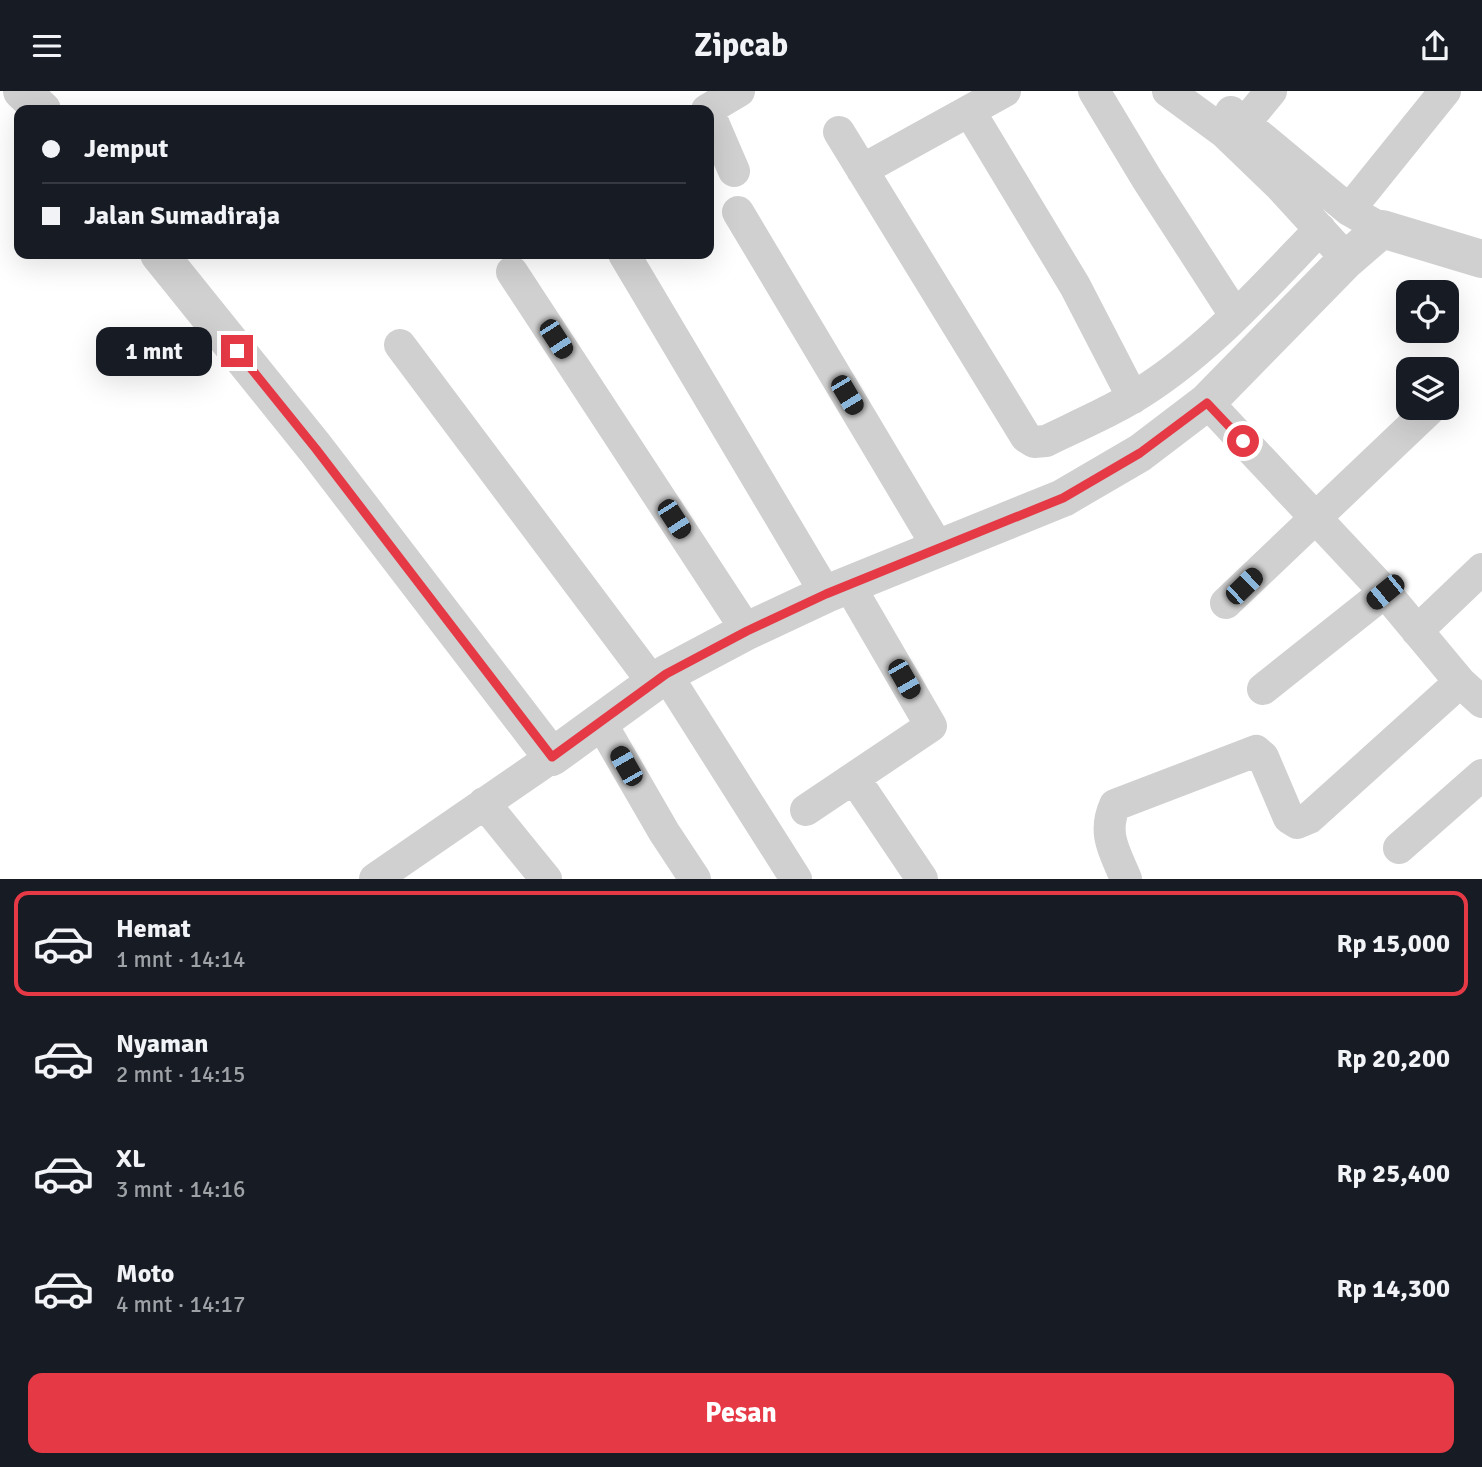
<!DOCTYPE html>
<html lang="id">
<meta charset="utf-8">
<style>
body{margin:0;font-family:Signika,sans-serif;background:#20242c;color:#f1f3f6;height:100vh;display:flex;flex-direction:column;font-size:26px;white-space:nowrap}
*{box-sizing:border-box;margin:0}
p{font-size:23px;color:#9ea1a6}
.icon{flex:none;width:38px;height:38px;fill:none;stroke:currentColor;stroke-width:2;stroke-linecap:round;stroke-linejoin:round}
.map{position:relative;height:788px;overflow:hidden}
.drawer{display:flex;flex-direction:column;background:#171b24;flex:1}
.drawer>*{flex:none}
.guide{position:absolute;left:14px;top:14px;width:700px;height:154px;border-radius:14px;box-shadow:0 7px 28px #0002;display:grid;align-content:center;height:154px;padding:0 28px;background:#171b24}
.tools{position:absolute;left:1396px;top:189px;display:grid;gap:14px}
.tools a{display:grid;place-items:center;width:63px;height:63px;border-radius:14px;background:#171b24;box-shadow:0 7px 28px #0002;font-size:35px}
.end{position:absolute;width:32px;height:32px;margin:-16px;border:9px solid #e63946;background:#fff;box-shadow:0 0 0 4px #fff}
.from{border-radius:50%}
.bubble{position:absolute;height:49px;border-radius:14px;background:#171b24;box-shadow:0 7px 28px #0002;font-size:23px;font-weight:700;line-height:49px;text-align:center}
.car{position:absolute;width:21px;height:42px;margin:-21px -10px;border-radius:9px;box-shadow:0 0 5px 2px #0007;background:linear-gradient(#222 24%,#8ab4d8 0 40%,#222 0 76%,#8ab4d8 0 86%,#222 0)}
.guide b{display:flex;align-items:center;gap:24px;height:66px;font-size:26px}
.guide b+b{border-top:2px solid #363941}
.guide i{width:18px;height:18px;background:#f1f3f6}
ul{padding:12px 0 0;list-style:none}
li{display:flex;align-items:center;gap:21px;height:105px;margin:0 14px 10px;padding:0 14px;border:4px solid transparent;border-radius:14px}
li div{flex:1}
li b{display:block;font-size:26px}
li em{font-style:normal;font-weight:700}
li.current{border-color:#e63946}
li>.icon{width:63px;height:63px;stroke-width:1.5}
.cta{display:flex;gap:14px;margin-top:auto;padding:14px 28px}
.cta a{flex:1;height:80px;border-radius:14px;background:#e63946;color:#fff;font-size:28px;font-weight:700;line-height:80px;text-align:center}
header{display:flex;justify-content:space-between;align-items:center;height:91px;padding:0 28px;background:#171b24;font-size:32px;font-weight:700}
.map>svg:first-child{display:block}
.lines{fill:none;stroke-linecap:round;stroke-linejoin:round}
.minor{stroke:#d0d0d0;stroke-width:32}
.tertiary{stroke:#d0d0d0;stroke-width:38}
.route{stroke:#e63946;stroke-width:9}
</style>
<header><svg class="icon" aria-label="menu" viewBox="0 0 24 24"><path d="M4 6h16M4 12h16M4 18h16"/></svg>Zipcab<svg class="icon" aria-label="share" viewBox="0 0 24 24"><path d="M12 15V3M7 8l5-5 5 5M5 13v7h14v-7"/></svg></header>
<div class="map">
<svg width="1482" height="788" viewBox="0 0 1482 788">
<rect width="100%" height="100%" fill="#fff"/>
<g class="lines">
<path class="minor" d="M 1094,0 L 1147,88 L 1235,224
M 1168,0 L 1224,41 L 1280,95 L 1334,154
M 707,19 L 739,0
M 970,21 L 1075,195 L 1133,307
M 1231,21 L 1349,119 L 1382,138
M 709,22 L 734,80
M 1244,33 L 1271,0
M 839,41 L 1026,346 L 1034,351 L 1046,350 C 1081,333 1119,317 1151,295 C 1214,253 1267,193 1320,138
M 862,79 L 1005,0
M 1349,119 L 1445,0
M 738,121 L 939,458
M 624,163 L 826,503
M 512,181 L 747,540
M 400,254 L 654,593
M 1207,311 L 1385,501 L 1460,591 L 1482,611
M 1226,512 L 1431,317
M 1417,540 L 1482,478
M 666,583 L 796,788
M 1263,598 L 1385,501
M 601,632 L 664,741 L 695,788
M 854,687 L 922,788
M 484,712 L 546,788
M 806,719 L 931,635 L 849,494
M 1399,757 L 1482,684
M 375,788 L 552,666
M 1126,788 C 1115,761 1102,743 1115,714 L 1256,660 L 1263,666 L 1289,727 L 1297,732 L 1309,727 L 1460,591"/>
<path class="tertiary" d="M 22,0 L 42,19
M 159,163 L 316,358 L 552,666 L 666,583 L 747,540 L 826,503 L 1063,407 L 1140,362 L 1207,311 L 1346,169 L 1382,138 L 1482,168"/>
</g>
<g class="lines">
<path class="route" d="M 237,260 L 316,358 L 552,666 L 666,583 L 747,540 L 826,503 L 1063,407 L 1140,362 L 1207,312 L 1243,350"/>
</g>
</svg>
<div class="tools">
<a><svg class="icon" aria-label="locate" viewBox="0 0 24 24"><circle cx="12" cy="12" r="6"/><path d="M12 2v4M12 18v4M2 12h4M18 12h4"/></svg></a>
<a><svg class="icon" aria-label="layers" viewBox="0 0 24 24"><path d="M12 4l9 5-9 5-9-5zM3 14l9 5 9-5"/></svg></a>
</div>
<i class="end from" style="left:1243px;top:350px"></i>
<i class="end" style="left:237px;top:260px"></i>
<div class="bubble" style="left:96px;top:236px;width:116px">1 mnt</div>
<i class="car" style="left:556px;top:248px;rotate:147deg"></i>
<i class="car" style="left:847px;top:304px;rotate:149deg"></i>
<i class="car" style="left:674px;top:428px;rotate:147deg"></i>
<i class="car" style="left:1244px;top:495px;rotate:46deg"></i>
<i class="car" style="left:1385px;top:501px;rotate:231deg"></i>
<i class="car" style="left:904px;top:588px;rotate:150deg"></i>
<i class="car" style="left:626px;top:675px;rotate:330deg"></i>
<div class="guide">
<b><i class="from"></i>Jemput</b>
<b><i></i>Jalan Sumadiraja</b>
</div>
</div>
<section class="drawer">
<ul>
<li class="current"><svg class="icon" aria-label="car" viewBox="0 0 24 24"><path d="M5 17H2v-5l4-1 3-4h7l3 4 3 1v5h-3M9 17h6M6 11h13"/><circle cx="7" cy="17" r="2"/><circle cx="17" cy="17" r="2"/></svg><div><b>Hemat</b><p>1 mnt · 14:14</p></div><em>Rp 15,000</em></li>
<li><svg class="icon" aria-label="car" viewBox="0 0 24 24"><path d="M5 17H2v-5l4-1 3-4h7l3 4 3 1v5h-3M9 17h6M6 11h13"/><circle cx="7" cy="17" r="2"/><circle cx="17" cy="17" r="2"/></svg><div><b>Nyaman</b><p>2 mnt · 14:15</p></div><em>Rp 20,200</em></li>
<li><svg class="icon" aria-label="car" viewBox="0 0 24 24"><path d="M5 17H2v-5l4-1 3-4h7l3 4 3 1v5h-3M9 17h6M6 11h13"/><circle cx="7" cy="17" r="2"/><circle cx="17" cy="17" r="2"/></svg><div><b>XL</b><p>3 mnt · 14:16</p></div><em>Rp 25,400</em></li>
<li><svg class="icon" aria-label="car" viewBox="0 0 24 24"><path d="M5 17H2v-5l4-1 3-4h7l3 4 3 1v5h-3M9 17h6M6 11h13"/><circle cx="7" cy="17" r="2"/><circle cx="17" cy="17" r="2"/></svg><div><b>Moto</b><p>4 mnt · 14:17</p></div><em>Rp 14,300</em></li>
</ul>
<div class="cta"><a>Pesan</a></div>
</section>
